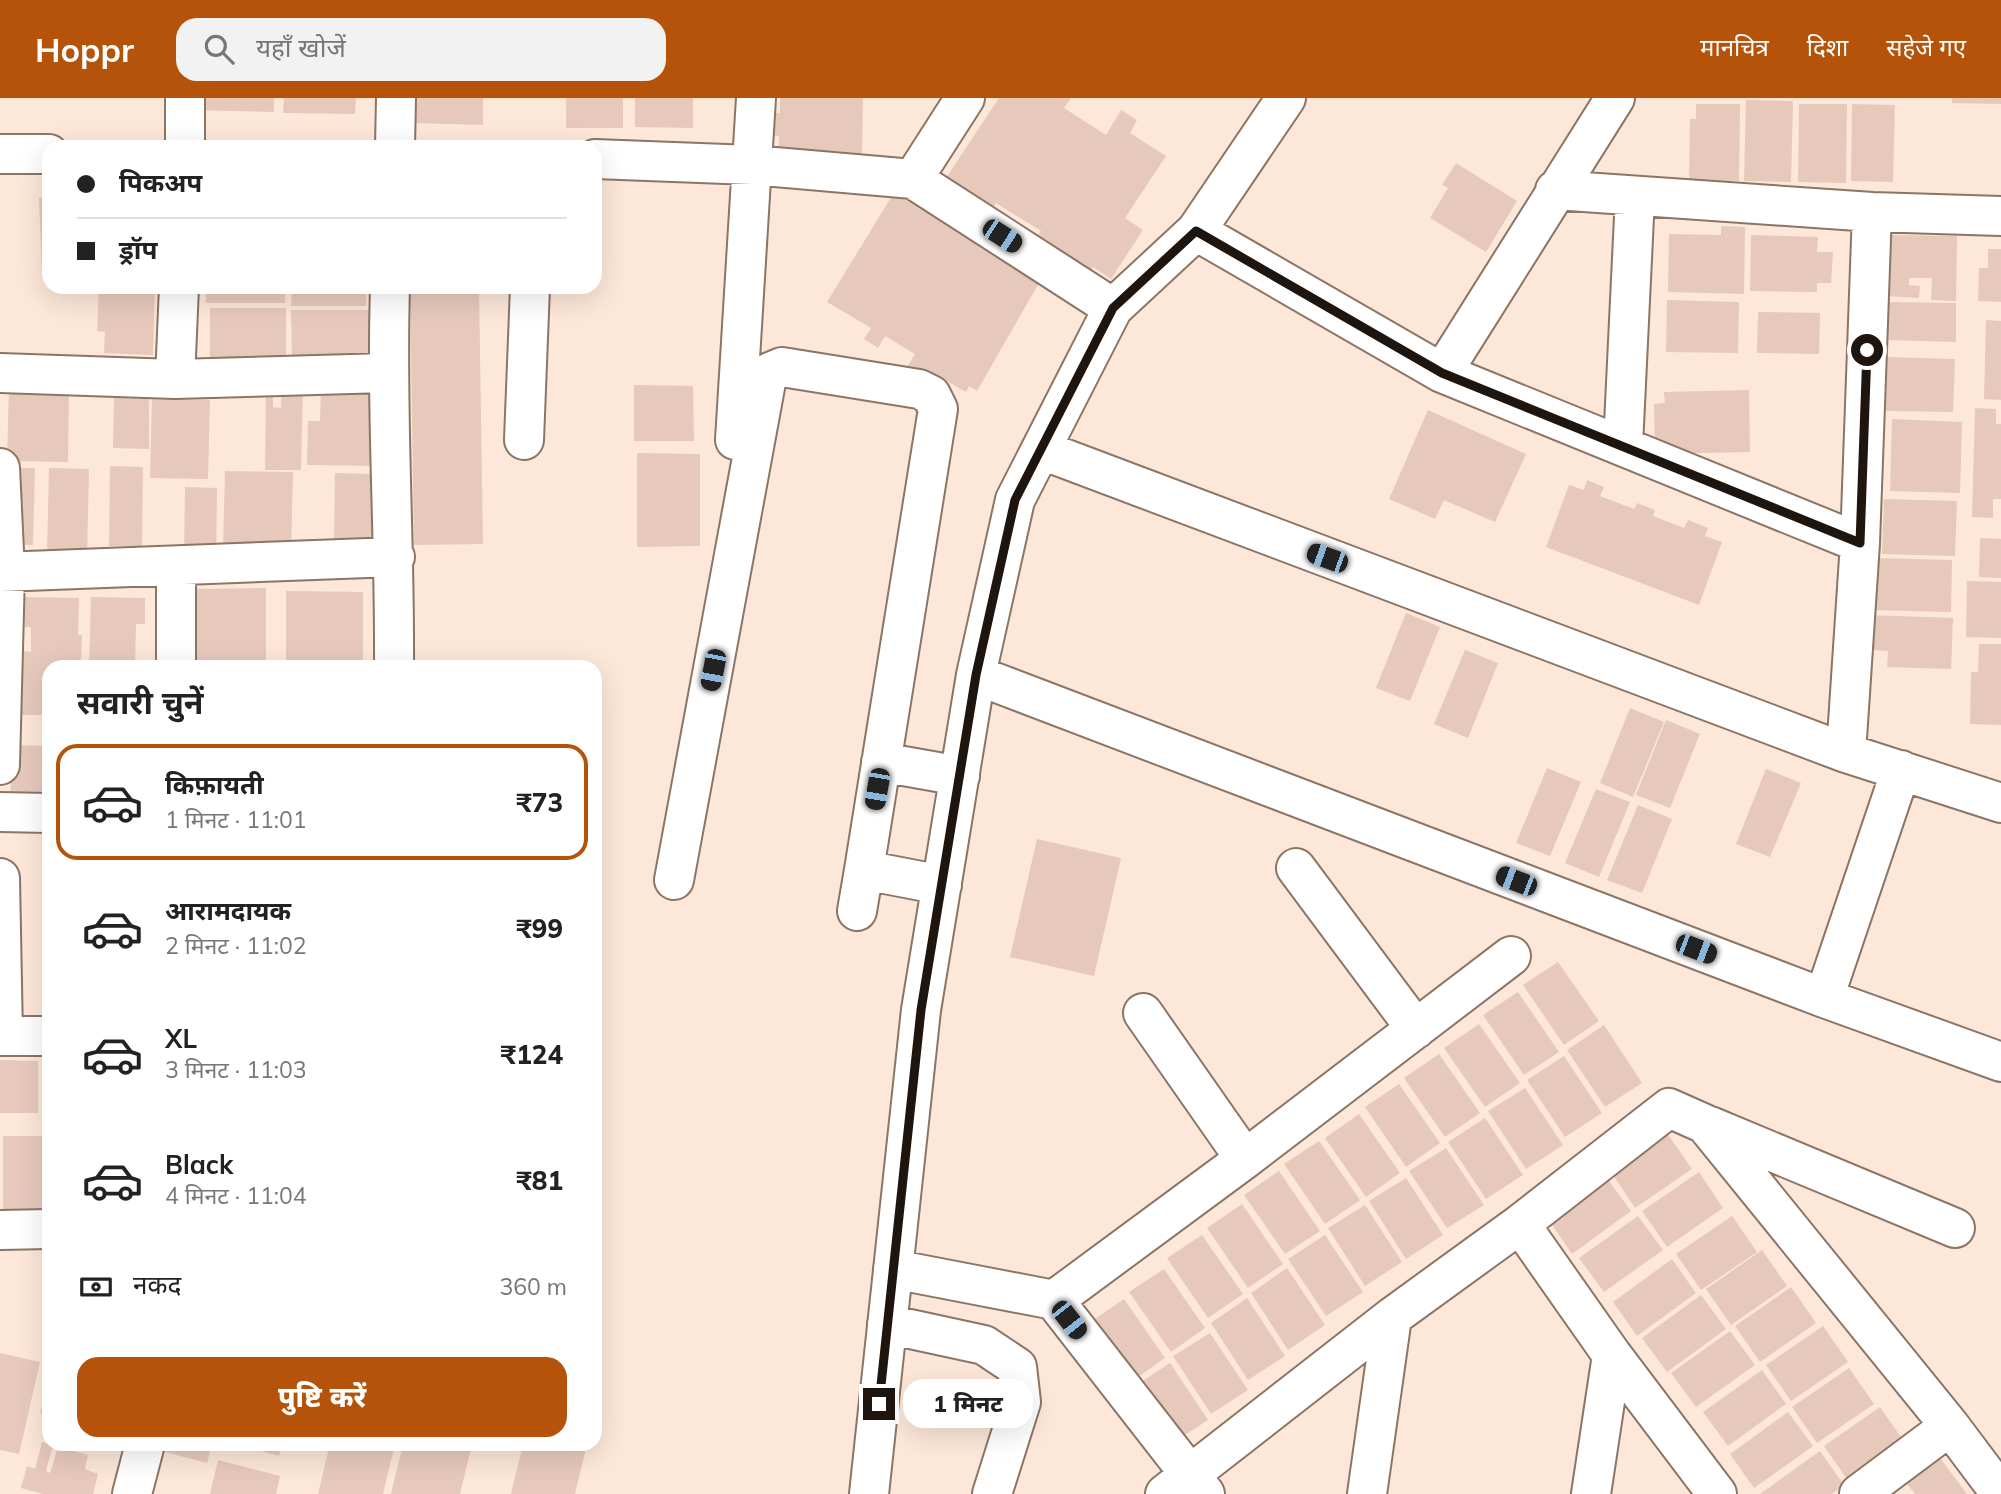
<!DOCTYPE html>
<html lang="hi">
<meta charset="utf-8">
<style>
body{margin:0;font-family:Mulish,"Noto Sans Devanagari",sans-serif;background:#f2f2f2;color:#222;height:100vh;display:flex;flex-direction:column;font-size:26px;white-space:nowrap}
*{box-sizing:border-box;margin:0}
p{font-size:23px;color:#767676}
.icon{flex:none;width:38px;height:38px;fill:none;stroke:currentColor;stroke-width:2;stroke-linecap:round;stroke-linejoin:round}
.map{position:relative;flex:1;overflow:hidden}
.details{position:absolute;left:42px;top:562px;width:560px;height:791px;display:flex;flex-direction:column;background:#fff;border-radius:21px;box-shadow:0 7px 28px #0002}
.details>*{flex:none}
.banner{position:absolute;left:42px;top:42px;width:560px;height:154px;border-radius:21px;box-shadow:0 7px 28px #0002;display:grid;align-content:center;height:154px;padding:0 35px;background:#fff}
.end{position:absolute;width:32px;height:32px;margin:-16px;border:9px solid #1e150f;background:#fff;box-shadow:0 0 0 4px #fff}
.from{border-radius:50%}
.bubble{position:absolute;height:49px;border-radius:21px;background:#fff;box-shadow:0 7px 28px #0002;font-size:23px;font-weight:800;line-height:49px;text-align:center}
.car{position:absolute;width:21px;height:42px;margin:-21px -10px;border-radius:9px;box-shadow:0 0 5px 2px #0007;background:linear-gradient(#222 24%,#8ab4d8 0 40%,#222 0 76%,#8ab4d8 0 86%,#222 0)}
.banner b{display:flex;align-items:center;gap:24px;height:66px;font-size:26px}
.banner b+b{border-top:2px solid #e0e0e0}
.banner i{width:18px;height:18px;background:#222}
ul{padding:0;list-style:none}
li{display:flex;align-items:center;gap:21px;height:116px;margin:0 14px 10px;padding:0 21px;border:4px solid transparent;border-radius:21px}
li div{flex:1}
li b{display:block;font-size:26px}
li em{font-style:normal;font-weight:800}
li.on{border-color:#b45309}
li>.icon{width:63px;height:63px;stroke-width:1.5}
h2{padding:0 35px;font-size:32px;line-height:84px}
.pay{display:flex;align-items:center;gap:18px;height:77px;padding:0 35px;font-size:26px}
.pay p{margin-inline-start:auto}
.button{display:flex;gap:14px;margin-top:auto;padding:14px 35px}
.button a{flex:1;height:80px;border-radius:21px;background:#b45309;color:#fff;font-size:28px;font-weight:800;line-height:80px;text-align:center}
header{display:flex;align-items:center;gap:42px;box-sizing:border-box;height:98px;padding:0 35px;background:#b45309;color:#fff}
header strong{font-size:33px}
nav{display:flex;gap:38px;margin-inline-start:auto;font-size:24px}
.search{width:490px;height:63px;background:#f2f2f2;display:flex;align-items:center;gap:18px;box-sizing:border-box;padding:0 24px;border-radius:21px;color:#767676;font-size:26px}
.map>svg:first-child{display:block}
.building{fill:#e7c9bc}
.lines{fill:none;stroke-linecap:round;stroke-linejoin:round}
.minor-casing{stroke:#8c7564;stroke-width:42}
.minor{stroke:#fff;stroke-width:38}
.route{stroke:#1e150f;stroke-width:9}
</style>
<header>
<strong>Hoppr</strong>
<div class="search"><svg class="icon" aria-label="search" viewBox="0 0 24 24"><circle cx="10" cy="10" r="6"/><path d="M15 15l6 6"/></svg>यहाँ खोजें</div>
<nav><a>मानचित्र</a><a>दिशा</a><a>सहेजे गए</a></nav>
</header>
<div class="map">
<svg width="2001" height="1396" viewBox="0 0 2001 1396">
<rect width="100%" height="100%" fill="#fce7d8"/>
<path class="building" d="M 189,0 L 274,0 L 274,14 L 189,12 Z
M 284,0 L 356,0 L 355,16 L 283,15 Z
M 414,0 L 483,0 L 483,27 L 413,25 Z
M 566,0 L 623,0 L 623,30 L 566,30 Z
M 635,0 L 693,0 L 693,30 L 635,29 Z
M 780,0 L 863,0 L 862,57 L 779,55 L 779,38 L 767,38 L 767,14 L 780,15 Z
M 999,0 L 1071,0 L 1064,10 L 1106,37 L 1121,12 L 1137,22 L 1130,35 L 1166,58 L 1125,120 L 1143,132 L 1111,181 L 1093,169 L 1088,176 L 1029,151 L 1041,133 L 996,105 L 985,123 L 944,83 Z
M 1952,0 L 2001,0 L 2001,6 L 1952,5 Z
M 1746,2 L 1793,3 L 1791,84 L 1744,83 Z
M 1696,6 L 1740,6 L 1739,83 L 1689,82 L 1690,21 L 1696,21 Z
M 1799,6 L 1847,6 L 1846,85 L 1798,84 Z
M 1852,6 L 1895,7 L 1893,84 L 1851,83 Z
M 1456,65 L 1517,103 L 1486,154 L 1430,120 L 1448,90 L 1442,87 Z
M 895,93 L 1039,185 L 977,293 L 969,288 L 966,294 L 924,270 L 920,275 L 908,268 L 915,256 L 885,238 L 878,250 L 864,241 L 871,230 L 827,204 Z
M 49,99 L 49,174 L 42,174 L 39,100 Z
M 1721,128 L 1745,129 L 1744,196 L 1668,194 L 1669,136 L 1721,137 Z
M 1751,137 L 1818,139 L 1817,154 L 1833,154 L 1831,185 L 1817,185 L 1817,194 L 1750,193 Z
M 1891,137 L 1957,138 L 1956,203 L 1931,202 L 1932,180 L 1909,180 L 1909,187 L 1920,188 L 1919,200 L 1885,198 L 1887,157 L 1890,157 Z
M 1988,151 L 2001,151 L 2001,204 L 1978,203 L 1979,170 L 1988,170 Z
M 99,189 L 155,189 L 153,257 L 104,255 L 105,234 L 97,233 Z
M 206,189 L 285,189 L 285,205 L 206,205 Z
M 292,189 L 366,189 L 366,208 L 291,208 Z
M 410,189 L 479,189 L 483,446 L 414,447 Z
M 1667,202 L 1739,204 L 1738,255 L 1666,254 Z
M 1888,204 L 1956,205 L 1956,244 L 1886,242 Z
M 210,210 L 286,210 L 286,265 L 210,265 Z
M 291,212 L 372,212 L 371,268 L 292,268 Z
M 1758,214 L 1820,215 L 1819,256 L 1757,255 Z
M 1986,222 L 2001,223 L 2001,302 L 1984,301 Z
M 1887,259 L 1955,261 L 1953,314 L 1886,313 Z
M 282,287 L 303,287 L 301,372 L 265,372 L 266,293 L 273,293 L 273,309 L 281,310 Z
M 634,287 L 693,288 L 694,343 L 634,343 Z
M 9,289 L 69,291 L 68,364 L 7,363 Z
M 321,290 L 382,291 L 380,368 L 307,367 L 308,323 L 320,323 Z
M 1749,292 L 1750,354 L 1655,356 L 1654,306 L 1665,305 L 1664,294 Z
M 114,300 L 149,301 L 149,351 L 113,350 Z
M 152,301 L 210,302 L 208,381 L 150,380 Z
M 1975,310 L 1996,311 L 1996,326 L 2001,326 L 2001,401 L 1993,401 L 1993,420 L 1972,419 Z
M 1428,312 L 1526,356 L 1495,424 L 1444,402 L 1435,421 L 1389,401 Z
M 1892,321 L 1962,324 L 1960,395 L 1890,393 Z
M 637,355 L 700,356 L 700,448 L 637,449 Z
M 110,368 L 143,369 L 142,448 L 109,448 Z
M 8,370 L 35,370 L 33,447 L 7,446 Z
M 49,370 L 89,371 L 87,459 L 47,458 Z
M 225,373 L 293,374 L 291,452 L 223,451 Z
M 335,375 L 374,376 L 373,446 L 334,445 Z
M 1587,382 L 1604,389 L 1600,398 L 1634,411 L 1637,405 L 1655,412 L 1653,418 L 1684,430 L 1688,422 L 1708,430 L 1705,438 L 1722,444 L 1699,507 L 1546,449 L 1569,387 L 1584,392 Z
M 185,389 L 217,390 L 216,462 L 184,462 Z
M 1884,401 L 1957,403 L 1955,458 L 1882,456 Z
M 1980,440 L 2001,441 L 2001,480 L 1979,479 Z
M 1870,460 L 1952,462 L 1951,514 L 1869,512 Z
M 1967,483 L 2001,484 L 2001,540 L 1966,539 Z
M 266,490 L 266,569 L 189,569 L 189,491 Z
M 286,493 L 363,494 L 363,569 L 286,569 Z
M 23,499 L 79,500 L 78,537 L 82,537 L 81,569 L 49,569 L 49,617 L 21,617 L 22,553 L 31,554 L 31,529 L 23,529 Z
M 91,499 L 145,500 L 145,526 L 136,526 L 135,569 L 89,569 Z
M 1406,515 L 1440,529 L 1410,603 L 1376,590 Z
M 1869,517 L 1953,520 L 1951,571 L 1887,569 L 1888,553 L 1868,552 Z
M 1979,546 L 2001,546 L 2001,627 L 1970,626 L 1971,574 L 1978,574 Z
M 1465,552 L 1498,565 L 1468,640 L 1434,626 Z
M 1630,610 L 1664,624 L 1633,699 L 1600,685 Z
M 1666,622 L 1700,636 L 1670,710 L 1636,697 Z
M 12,647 L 49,648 L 49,712 L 10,712 Z
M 1547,670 L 1581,684 L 1550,758 L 1516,745 Z
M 1766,671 L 1801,685 L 1770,759 L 1736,746 Z
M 1596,691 L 1630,704 L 1599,779 L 1565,765 Z
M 1638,707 L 1672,721 L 1642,795 L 1607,782 Z
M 1037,741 L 1121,760 L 1094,878 L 1010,859 Z
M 1558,864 L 1599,923 L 1564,947 L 1523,887 Z
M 1518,894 L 1559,954 L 1524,977 L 1483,917 Z
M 1479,926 L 1520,985 L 1485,1009 L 1444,950 Z
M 1604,927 L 1642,985 L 1605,1009 L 1567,952 Z
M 1439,956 L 1480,1015 L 1445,1039 L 1404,980 Z
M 1564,958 L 1602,1015 L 1565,1039 L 1527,982 Z
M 0,962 L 38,963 L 38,1015 L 0,1015 Z
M 1399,986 L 1440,1045 L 1406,1069 L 1365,1009 Z
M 1525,990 L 1563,1047 L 1526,1071 L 1488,1013 Z
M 1359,1016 L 1400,1075 L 1366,1099 L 1325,1040 Z
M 1485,1020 L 1523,1077 L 1486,1101 L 1448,1044 Z
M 1667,1035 L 1692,1071 L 1635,1110 L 1611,1074 Z
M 3,1038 L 49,1038 L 49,1115 L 3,1115 Z
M 1319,1043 L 1360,1102 L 1325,1126 L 1284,1066 Z
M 1446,1050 L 1484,1107 L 1447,1130 L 1409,1073 Z
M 1279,1073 L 1320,1133 L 1285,1156 L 1244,1097 Z
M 1699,1074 L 1723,1110 L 1667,1149 L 1642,1113 Z
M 1606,1079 L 1631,1113 L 1572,1156 L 1548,1121 Z
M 1406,1080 L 1443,1137 L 1406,1161 L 1369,1103 Z
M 1242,1106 L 1283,1166 L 1248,1190 L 1207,1130 Z
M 1365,1107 L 1402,1164 L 1365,1188 L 1328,1130 Z
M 1638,1118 L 1663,1152 L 1604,1194 L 1579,1160 Z
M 1732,1118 L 1757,1154 L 1701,1192 L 1676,1156 Z
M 1202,1137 L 1243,1196 L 1208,1220 L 1167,1160 Z
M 1325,1137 L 1363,1194 L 1326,1218 L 1288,1161 Z
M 1762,1152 L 1787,1188 L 1731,1227 L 1706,1191 Z
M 1672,1161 L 1696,1195 L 1637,1238 L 1613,1204 Z
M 1287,1170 L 1325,1227 L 1288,1252 L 1251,1195 Z
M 1164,1171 L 1205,1230 L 1171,1254 L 1129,1194 Z
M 1791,1189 L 1816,1225 L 1760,1264 L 1735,1228 Z
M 1701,1197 L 1726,1231 L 1667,1274 L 1642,1240 Z
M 1247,1200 L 1285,1258 L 1248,1282 L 1211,1225 Z
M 1124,1201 L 1165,1260 L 1131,1284 L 1089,1225 Z
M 1823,1228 L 1848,1264 L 1791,1303 L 1766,1267 Z
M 1730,1233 L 1755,1267 L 1696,1309 L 1671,1275 Z
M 1210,1235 L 1248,1292 L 1211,1316 L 1173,1258 Z
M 0,1255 L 40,1264 L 19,1356 L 0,1352 Z
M 1170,1265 L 1208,1322 L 1171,1346 L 1133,1289 Z
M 1849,1270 L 1874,1306 L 1817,1345 L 1792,1309 Z
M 1762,1272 L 1786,1306 L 1728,1348 L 1703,1314 Z
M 48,1286 L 49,1286 L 49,1328 L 43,1326 L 46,1316 L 40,1315 Z
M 1880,1309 L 1905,1345 L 1849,1384 L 1824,1348 Z
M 1788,1314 L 1813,1348 L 1754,1390 L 1730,1356 Z
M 42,1344 L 53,1347 L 46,1373 L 50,1375 L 58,1349 L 88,1357 L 85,1371 L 98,1376 L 93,1396 L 43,1396 L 21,1390 L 27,1368 L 35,1371 Z
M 147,1346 L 212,1346 L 207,1365 L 146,1349 Z
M 237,1346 L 282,1346 L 279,1358 Z
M 330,1346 L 395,1346 L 383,1396 L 318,1396 Z
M 403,1346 L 472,1346 L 460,1396 L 391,1396 Z
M 523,1346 L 587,1346 L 575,1396 L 511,1396 Z
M 1820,1353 L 1844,1387 L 1832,1396 L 1760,1396 Z
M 1937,1356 L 1967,1396 L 1915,1396 L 1904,1382 Z
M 218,1362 L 280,1378 L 276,1396 L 210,1396 Z"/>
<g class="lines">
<defs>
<path id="minor" d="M 185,0 L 185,49
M 395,49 L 396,0
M 0,56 L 49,56
M 595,61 L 752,67 L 913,81 L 965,0
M 913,81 L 1113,210
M 1555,92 L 1872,114 L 2001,118
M 1196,133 L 1442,275 L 1860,445
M 390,189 C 386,316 395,442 394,569
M 0,275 L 175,281 L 387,275
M 1442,275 L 1615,0
M 175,281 L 179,189
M 524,342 L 530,189
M 735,342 L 756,0
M 1623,348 L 1635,98
M 1042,352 L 1846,655 L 2001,705
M 0,370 L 5,474 L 0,667
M 176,468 L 176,569
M 0,474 L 395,459
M 976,577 L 1824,900 L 2001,964
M 1846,655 L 1860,445 L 1872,114
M 881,664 L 960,678
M 0,714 L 49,715
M 1296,770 L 1416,931
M 0,780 L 3,938
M 674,782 L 766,284 L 770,274 L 782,269 L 919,291 L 931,297 L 938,311 L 864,772 L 942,787
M 857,813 L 864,772
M 1824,900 L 1901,672
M 1143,915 L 1245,1061
M 0,938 L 49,938
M 1710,1028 L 1955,1130
M 1520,1126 L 1612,1257 L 1717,1396
M 0,1132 L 49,1131
M 893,1171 L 1054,1202 L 1205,1396
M 1054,1202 L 1245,1061 L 1511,858
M 887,1226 L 984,1247 L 1017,1269 L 1021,1304 L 992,1396
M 132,1396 L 145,1346
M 869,1396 L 921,912 L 976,577 L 1015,402 L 1113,210 L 1196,133 L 1286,0
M 1165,1396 L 1392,1219 L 1520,1126 L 1669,1010 L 1705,1026 L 1950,1328
M 1367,1396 L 1392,1219
M 1591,1396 L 1612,1257
M 1859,1396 L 1950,1328 L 2001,1396"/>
</defs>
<use href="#minor" class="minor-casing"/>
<use href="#minor" class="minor"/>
</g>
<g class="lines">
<path class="route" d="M 879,1306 L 921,912 L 976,577 L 1015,402 L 1113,210 L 1196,133 L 1442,275 L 1860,445 L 1867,252"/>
</g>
</svg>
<i class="end from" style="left:1867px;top:252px"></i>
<i class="end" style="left:879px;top:1306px"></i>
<div class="bubble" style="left:903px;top:1281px;width:130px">1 मिनट</div>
<i class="car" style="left:1002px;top:138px;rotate:123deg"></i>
<i class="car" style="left:1327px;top:460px;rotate:290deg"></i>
<i class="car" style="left:713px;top:572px;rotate:191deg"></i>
<i class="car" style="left:877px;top:691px;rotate:190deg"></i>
<i class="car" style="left:1516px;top:783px;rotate:291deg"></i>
<i class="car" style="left:1696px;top:851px;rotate:111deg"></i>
<i class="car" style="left:1069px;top:1222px;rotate:142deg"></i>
<div class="banner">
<b><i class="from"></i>पिकअप</b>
<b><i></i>ड्रॉप</b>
</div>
<section class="details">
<h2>सवारी चुनें</h2>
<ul>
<li class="on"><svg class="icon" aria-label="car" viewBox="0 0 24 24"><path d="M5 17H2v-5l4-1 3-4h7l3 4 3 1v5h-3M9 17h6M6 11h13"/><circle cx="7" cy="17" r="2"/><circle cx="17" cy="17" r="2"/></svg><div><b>किफ़ायती</b><p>1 मिनट · 11:01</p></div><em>₹73</em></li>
<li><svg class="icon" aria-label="car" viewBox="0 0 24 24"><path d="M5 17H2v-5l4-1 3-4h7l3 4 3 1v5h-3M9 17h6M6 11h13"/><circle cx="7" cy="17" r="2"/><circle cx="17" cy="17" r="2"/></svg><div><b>आरामदायक</b><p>2 मिनट · 11:02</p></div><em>₹99</em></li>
<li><svg class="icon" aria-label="car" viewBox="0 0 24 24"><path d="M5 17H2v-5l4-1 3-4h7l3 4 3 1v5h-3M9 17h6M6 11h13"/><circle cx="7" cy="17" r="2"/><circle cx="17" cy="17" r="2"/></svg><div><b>XL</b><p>3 मिनट · 11:03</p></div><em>₹124</em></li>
<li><svg class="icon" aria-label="car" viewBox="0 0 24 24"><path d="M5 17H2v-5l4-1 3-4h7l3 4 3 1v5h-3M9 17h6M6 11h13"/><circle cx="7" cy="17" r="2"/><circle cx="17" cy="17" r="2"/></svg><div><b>Black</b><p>4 मिनट · 11:04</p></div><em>₹81</em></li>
</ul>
<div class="pay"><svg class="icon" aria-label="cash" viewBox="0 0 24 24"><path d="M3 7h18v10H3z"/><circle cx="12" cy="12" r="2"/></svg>नकद<p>360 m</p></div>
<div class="button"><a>पुष्टि करें</a></div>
</section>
</div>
